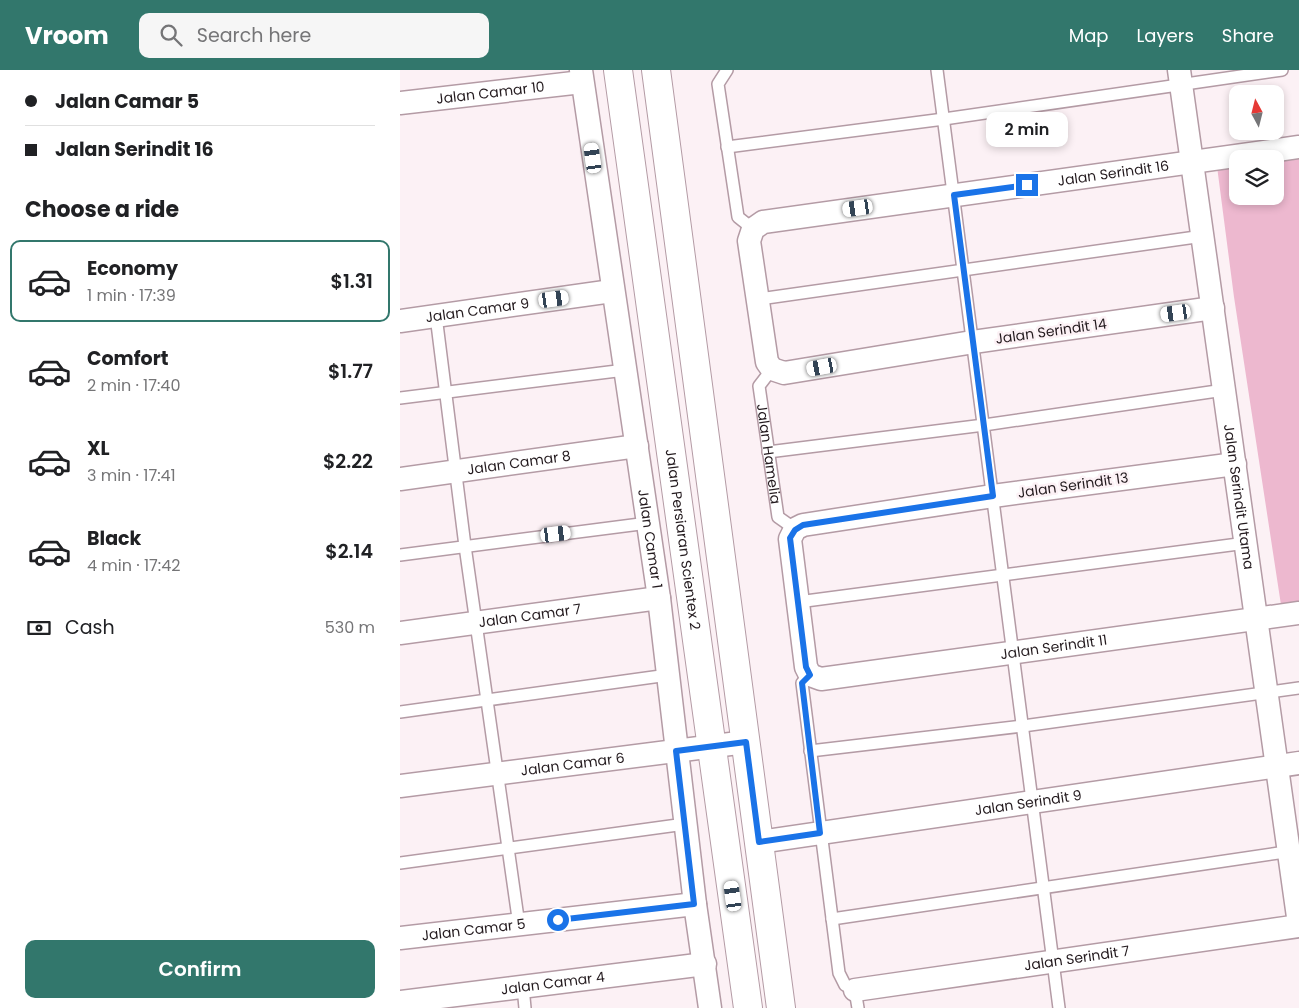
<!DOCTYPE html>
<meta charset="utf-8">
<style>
body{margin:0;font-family:Poppins,sans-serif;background:#f6f6f6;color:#202124;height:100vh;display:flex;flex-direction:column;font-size:19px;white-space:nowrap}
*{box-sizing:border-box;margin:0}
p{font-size:16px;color:#757577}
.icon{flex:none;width:28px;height:28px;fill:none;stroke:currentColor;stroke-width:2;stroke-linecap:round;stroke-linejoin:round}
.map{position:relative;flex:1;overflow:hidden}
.side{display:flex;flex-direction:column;background:#fff;width:400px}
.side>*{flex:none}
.hud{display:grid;align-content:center;height:110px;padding:0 25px;background:#fff}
.needle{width:32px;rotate:353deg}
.controls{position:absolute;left:829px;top:15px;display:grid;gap:10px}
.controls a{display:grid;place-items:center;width:55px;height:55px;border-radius:10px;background:#fff;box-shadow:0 2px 8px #0003;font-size:25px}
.end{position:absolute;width:22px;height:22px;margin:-11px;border:6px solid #1a73e8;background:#fff;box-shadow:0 0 0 2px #fff}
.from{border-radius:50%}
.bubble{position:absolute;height:35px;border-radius:10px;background:#fff;box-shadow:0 2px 8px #0003;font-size:16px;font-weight:600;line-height:35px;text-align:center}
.car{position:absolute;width:15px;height:30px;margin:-15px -8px;border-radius:6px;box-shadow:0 0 4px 1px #0007;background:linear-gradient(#fff 24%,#345 0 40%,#fff 0 76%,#345 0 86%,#fff 0)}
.hud b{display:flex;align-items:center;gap:18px;height:48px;font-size:19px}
.hud b+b{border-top:1px solid #e0e0e0}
.hud i{width:12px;height:12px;background:#202124}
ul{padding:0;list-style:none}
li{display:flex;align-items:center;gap:15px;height:82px;margin:0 10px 8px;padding:0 15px;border:2px solid transparent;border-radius:10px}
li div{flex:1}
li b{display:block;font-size:19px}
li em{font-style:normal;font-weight:600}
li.on{border-color:#32776c}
li>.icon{width:45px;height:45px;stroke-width:1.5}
h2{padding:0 25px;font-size:22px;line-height:60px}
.pay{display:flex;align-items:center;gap:12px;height:55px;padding:0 25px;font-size:19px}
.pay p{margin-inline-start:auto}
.primary-button{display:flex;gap:10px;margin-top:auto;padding:10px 25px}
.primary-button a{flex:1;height:58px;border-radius:10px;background:#32776c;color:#fff;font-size:20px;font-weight:600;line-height:58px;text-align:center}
header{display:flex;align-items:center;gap:30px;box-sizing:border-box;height:70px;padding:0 25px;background:#32776c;color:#fff}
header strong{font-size:24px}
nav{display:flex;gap:28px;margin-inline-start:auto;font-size:18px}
.search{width:350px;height:45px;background:#f6f6f6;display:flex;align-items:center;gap:12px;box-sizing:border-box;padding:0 18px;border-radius:10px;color:#757577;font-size:19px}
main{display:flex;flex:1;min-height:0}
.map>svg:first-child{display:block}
.green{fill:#edb8cf;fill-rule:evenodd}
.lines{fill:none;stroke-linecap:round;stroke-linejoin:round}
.service-casing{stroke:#b49ba5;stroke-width:14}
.minor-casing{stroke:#b49ba5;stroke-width:25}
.tertiary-casing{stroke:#b49ba5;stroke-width:30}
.service{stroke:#fff;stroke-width:11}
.minor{stroke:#fff;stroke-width:22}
.tertiary{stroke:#fff;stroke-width:28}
.route{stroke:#1a73e8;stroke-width:6}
.labels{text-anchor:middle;stroke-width:5;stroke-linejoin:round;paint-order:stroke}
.street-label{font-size:14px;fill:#231a1e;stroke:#fcf1f5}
</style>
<header>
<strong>Vroom</strong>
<div class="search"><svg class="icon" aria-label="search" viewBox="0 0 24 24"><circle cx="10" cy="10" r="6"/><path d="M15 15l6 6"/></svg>Search here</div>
<nav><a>Map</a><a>Layers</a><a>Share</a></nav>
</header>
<main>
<section class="side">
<div class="hud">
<b><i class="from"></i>Jalan Camar 5</b>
<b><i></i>Jalan Serindit 16</b>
</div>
<h2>Choose a ride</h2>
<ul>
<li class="on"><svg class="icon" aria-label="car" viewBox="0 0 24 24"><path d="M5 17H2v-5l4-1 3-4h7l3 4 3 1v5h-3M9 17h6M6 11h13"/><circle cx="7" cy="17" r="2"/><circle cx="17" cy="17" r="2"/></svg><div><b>Economy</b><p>1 min · 17:39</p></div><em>$1.31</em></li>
<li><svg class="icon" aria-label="car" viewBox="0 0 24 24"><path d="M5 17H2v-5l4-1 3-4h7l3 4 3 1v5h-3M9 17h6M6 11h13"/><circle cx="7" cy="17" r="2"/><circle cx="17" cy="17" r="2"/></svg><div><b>Comfort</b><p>2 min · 17:40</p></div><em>$1.77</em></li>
<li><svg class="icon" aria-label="car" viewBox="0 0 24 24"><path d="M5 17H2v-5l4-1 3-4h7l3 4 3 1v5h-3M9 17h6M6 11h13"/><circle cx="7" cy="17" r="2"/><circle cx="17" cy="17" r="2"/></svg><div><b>XL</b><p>3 min · 17:41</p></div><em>$2.22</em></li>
<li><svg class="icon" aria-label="car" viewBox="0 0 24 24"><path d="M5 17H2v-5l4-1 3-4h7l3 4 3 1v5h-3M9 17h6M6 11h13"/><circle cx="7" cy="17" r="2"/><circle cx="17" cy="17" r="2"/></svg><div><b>Black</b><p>4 min · 17:42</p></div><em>$2.14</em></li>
</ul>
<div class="pay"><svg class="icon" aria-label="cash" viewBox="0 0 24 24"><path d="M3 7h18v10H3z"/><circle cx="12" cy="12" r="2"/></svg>Cash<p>530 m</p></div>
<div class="primary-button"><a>Confirm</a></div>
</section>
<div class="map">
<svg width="899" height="938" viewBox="0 0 899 938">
<rect width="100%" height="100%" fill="#fcf1f5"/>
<path class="green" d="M 899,70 L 899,533 L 881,535 L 834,227 L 815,81 ZM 838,89 L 875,89 L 875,126 L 838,126 Z"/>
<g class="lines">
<defs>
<g id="service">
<path d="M 327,0 L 318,14 L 338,147 L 353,159"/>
<path d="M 537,0 L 659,938"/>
<path d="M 327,77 L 544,49 L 882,0"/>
<path d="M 359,229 L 803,166"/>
<path d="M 36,246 L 65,476 L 119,855"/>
<path id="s1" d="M 372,299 L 359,316 L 378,447 L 395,459"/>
<path d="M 0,328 L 225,300"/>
<path d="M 368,382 L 584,355 L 824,320"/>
<path d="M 0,485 L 248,453"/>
<path d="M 398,532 L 846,473"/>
<path d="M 410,605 L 402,613 L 439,903 L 445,915 L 455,920 L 458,938"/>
<path d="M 0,642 L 268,605"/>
<path d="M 410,681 L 623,656 L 899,618"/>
<path d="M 0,793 L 285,754"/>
<path d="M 432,849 L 892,781"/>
<path d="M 123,917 L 125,938"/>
</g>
<g id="minor">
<path id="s2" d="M 181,0 L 259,528 L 295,834 L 310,938"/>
<path id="s3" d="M 779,0 L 899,854"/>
<path id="s4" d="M 0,33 L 182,12"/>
<path id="s5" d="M 813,238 L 573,272 L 384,303 L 372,299 L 367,292 L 349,171 L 353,159 L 363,152 L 899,77"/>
<path id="s6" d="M 0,251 L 212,221"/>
<path id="s7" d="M 835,394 L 593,426 L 403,455 L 395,459 L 390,469 L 406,597 L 410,605 L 421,609 L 899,543"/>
<path id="s8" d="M 0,409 L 237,376"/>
<path id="s9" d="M 0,563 L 259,528"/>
<path id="s10" d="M 0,716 L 346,672"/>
<path id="s11" d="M 359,772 L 899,693"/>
<path id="s12" d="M 0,868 L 295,834"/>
<path id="s13" d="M 455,920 L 899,856"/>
<path id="s14" d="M 0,932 L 305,894"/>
</g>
<g id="tertiary">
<path id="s15" d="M 218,0 L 348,938"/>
<path d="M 256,0 L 381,938"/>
</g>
</defs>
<use href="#service" class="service-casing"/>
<use href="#minor" class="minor-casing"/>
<use href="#tertiary" class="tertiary-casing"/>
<use href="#service" class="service"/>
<use href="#minor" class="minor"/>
<use href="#tertiary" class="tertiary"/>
</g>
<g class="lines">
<path class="route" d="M 158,850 L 294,834 L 276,681 L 346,672 L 359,772 L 420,763 L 402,613 L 410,605 L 406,597 L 390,468 L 395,460 L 403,455 L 593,426 L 554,125 L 627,115"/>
</g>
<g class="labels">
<g class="street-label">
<text dy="5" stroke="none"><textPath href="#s4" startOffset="91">Jalan Camar 10</textPath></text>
<text dy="5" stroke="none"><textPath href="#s5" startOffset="956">Jalan Serindit 16</textPath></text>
<text dy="5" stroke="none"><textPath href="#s6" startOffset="78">Jalan Camar 9</textPath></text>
<text transform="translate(651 261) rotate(-8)" y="5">Jalan Serindit 14</text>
<text dy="5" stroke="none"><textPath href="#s1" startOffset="90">Jalan Hamelia</textPath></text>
<text dy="5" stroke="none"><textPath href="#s8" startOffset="120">Jalan Camar 8</textPath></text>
<text transform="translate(673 415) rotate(-8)" y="5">Jalan Serindit 13</text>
<text dy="5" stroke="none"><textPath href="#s3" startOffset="431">Jalan Serindit Utama</textPath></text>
<text dy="5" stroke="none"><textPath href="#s2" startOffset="474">Jalan Camar 1</textPath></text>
<text dy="5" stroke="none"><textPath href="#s15" startOffset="474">Jalan Persiaran Scientex 2</textPath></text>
<text dy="5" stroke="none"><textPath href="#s9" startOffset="131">Jalan Camar 7</textPath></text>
<text dy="5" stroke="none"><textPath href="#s7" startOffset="841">Jalan Serindit 11</textPath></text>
<text dy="5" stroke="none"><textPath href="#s10" startOffset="174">Jalan Camar 6</textPath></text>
<text dy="5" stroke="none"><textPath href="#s11" startOffset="272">Jalan Serindit 9</textPath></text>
<text dy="5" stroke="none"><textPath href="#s12" startOffset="74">Jalan Camar 5</textPath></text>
<text dy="5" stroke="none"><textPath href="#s13" startOffset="224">Jalan Serindit 7</textPath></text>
<text dy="5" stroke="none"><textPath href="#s14" startOffset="154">Jalan Camar 4</textPath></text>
</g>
</g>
</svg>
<div class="controls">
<a><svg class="needle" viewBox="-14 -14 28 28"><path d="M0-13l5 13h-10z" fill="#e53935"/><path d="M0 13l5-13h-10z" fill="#757577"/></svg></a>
<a><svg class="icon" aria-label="layers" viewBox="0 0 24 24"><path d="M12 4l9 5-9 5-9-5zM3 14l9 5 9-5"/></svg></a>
</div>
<i class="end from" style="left:158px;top:850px"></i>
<i class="end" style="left:627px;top:115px"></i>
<div class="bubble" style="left:586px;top:42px;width:82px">2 min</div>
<i class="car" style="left:193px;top:88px;rotate:352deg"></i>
<i class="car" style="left:458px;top:138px;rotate:262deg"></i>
<i class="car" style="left:154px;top:229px;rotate:82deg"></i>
<i class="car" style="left:776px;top:243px;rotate:262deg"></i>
<i class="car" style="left:422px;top:297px;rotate:260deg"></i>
<i class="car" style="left:156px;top:464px;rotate:83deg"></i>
<i class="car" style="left:333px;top:826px;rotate:352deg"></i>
</div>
</main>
